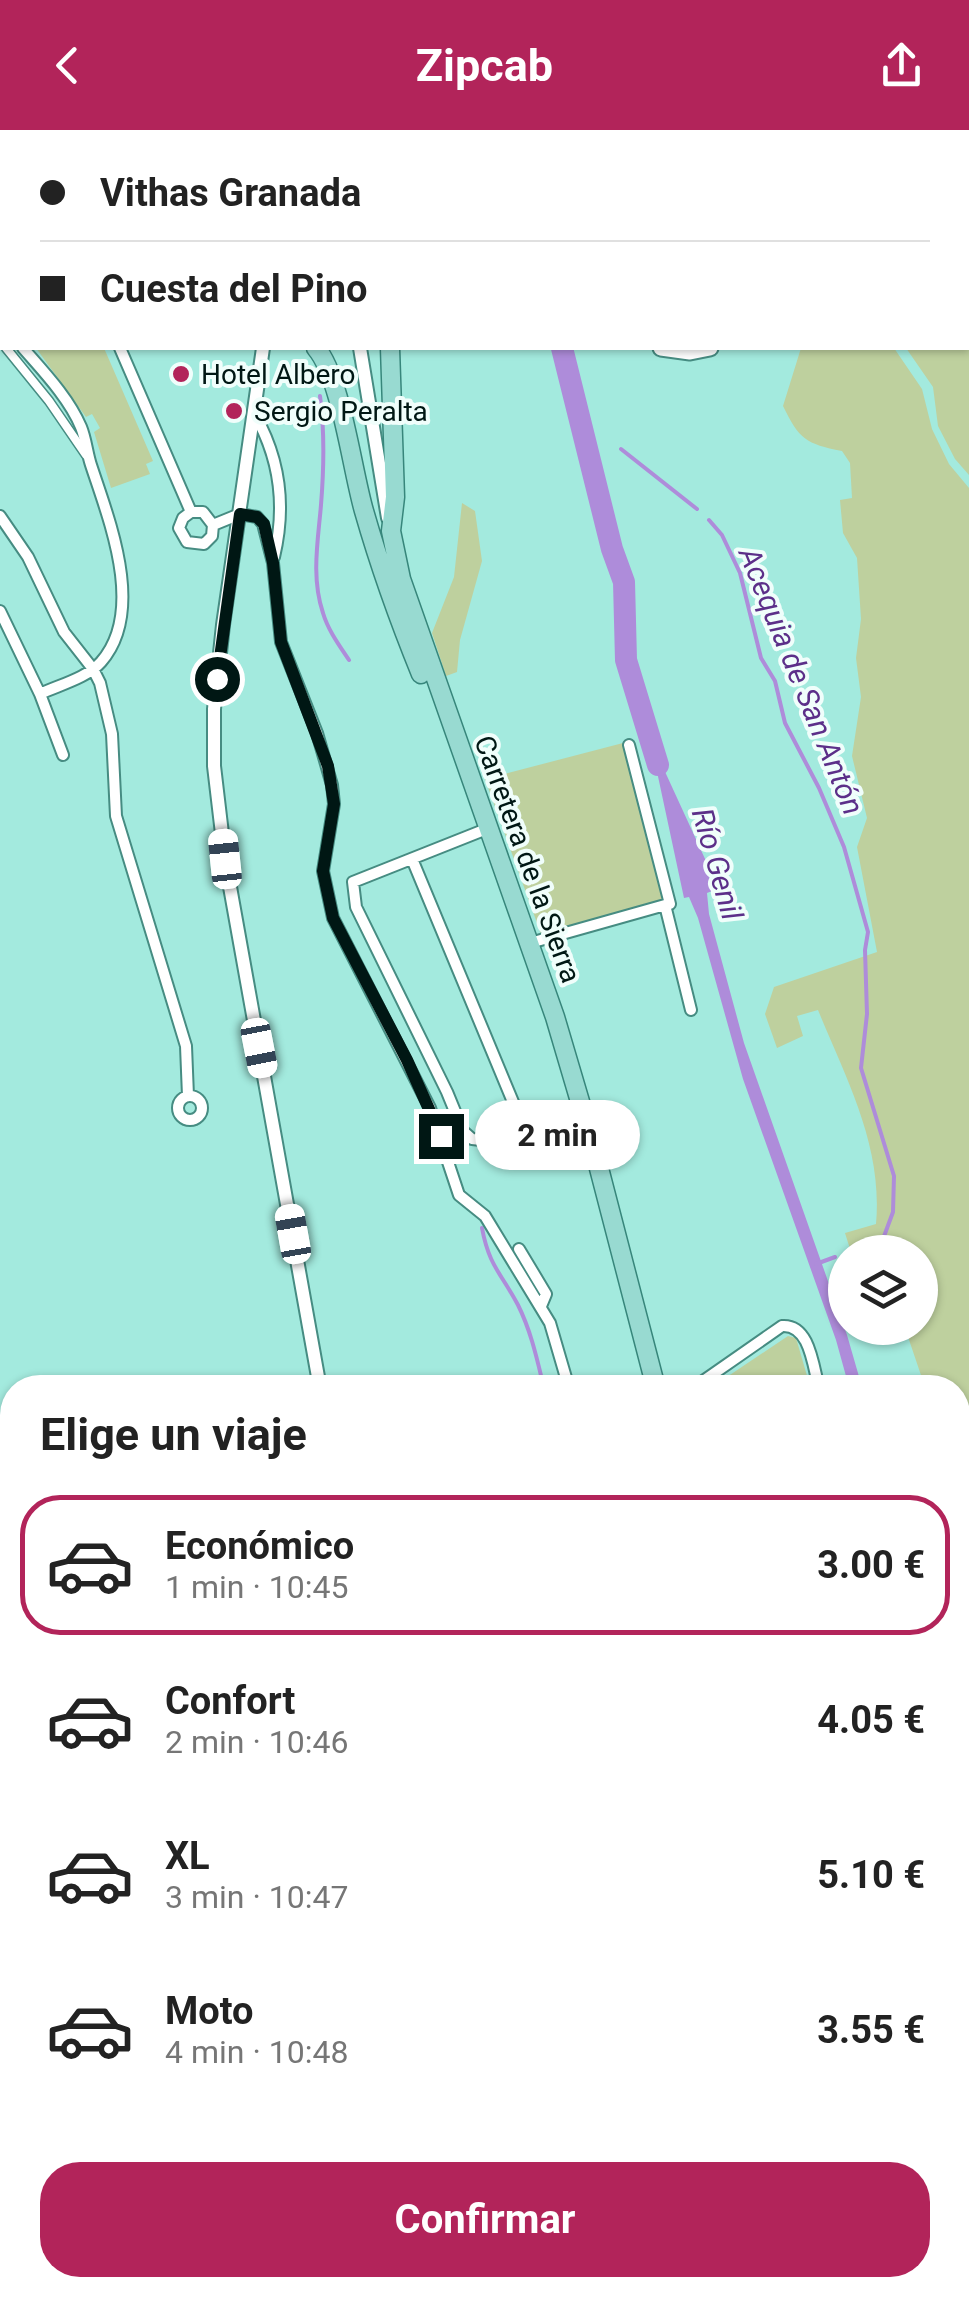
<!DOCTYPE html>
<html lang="es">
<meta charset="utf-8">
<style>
body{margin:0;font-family:Roboto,sans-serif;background:#f6f6f6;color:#222;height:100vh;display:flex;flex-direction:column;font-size:38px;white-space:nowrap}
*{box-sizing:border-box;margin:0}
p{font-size:32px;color:#767676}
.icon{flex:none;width:55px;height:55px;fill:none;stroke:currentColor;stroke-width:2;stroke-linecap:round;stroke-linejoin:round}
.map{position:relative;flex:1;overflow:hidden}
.drawer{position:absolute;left:0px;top:1245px;width:970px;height:922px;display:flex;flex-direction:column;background:#fff;border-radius:40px 40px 0 0;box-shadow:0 2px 8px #0004}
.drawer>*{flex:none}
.hud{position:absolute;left:0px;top:0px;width:970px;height:220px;box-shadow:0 2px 8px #0004;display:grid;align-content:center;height:220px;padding:0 40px;background:#fff}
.controls{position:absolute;left:828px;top:1105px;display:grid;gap:20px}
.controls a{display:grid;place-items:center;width:110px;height:110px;border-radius:50%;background:#fff;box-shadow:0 2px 8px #0004;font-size:50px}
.end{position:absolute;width:45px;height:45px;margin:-22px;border:12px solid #001714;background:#fff;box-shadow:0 0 0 5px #fff}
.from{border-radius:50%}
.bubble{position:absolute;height:70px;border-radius:35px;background:#fff;box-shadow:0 2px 8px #0004;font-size:32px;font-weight:700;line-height:70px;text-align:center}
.car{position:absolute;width:30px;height:60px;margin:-30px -15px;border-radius:12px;box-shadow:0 0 8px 2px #0007;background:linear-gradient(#fff 24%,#345 0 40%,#fff 0 76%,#345 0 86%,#fff 0)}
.hud b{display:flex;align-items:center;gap:35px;height:95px;font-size:38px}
.hud b+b{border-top:2px solid #e0e0e0}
.hud i{width:25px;height:25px;background:#222}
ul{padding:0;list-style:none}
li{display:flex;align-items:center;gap:30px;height:140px;margin:0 20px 15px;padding:0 20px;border:5px solid transparent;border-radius:40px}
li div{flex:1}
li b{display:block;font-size:38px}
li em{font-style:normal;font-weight:700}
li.active{border-color:#b2245a}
li>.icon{width:90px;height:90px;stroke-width:1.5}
h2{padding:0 40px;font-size:45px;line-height:120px}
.button{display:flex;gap:20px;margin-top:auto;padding:20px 40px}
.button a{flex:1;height:115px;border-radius:40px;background:#b2245a;color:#fff;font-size:40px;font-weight:700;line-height:115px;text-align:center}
header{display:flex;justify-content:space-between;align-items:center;height:130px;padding:0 40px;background:#b2245a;color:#fff;font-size:45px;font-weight:700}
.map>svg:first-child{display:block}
.green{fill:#bed09e}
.water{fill:#ae8cda}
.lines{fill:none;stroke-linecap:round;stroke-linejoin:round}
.stream{stroke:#ae8cda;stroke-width:4}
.river{stroke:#ae8cda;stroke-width:22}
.motorway-tunnel{stroke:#8bcac0;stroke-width:20;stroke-dasharray:20 10;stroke-linecap:butt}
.pedestrian-casing{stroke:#468c82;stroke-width:11}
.minor-casing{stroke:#468c82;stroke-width:14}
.tertiary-casing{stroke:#468c82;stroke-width:16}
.secondary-casing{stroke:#468c82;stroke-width:19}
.primary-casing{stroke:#37867b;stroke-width:21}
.pedestrian{stroke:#fff;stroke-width:8}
.minor{stroke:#fff;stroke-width:10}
.tertiary{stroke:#fff;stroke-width:12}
.secondary{stroke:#fff;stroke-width:15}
.primary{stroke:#98dad1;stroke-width:18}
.route{stroke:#001714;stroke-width:12}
.poi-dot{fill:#b2245a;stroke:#f0fefb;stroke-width:4}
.labels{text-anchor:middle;stroke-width:8;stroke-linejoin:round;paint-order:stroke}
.poi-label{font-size:28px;fill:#001714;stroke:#f0fefb;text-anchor:start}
.street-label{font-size:28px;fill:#001714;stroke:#f0fefb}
.water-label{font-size:30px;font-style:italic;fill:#5c2f89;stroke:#f0fefb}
</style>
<header><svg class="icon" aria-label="back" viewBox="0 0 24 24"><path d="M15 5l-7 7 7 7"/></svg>Zipcab<svg class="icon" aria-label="share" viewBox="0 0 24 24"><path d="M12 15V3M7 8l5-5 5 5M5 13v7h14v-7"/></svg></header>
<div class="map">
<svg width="969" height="2167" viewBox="0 0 969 2167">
<rect width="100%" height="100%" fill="#a3eade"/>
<path class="green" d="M 772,0 L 969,0 L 969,345 L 955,329 L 938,296 L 933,257 L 906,218 L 968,218 L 968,2 Z
M 36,218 L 104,218 L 153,331 L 146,334 L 150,344 L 111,358 L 94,302 L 100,298 L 92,284 L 86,287 Z
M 801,218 L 894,218 L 922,259 L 932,299 L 949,334 L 969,358 L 969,1337 L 962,1321 L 958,1321 L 958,1258 L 925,1257 L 905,1198 L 920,1198 L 920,1122 L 851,1122 L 845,1103 L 876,1094 C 883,1016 847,951 818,880 L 797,886 L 803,906 L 777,918 L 765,884 L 774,857 L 877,822 L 857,717 L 867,688 L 852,626 L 861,567 L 856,528 L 861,489 L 857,428 L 843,403 L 840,370 L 852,368 L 850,333 L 842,321 C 806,314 799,309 783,276 Z
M 462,373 L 475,381 L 482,431 L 460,510 L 457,542 L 446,546 L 432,503 L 454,447 Z
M 623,613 L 663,770 L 541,804 L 485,649 Z
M 788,1206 L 796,1208 L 810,1256 L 712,1257 Z
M 0,1518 L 9,1521 L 12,1669 L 12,2155 L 147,2155 L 147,2167 L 0,2167 Z"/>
<path class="water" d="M 650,609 L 706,731 L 712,761 L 707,763 L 709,784 L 744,913 L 847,1205 L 862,1257 L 849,1257 L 836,1210 L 743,949 L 698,788 L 689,767 L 684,768 Z
M 958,1825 L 969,1890 L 969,2035 L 958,1975 Z"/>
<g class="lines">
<path class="stream" d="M 320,266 C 325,303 324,338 321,375 C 318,411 311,447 323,483 C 328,500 339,515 349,530
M 621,319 L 697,379
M 709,390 L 722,405 L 740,443 L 761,528 L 775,551 L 785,593 L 819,658 L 844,717 L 868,802 L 865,820 L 867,884 L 861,938 L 894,1046 L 893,1082 L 883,1109 L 854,1120
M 482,1098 C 489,1136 501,1143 518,1175 C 531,1201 537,1229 544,1258
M 816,1134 L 835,1127
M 697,2167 L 698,2155"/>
<path class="river" d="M 501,0 L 501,2
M 562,218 L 612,419 L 624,452 L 626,530 L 658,635"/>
<path class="motorway-tunnel" d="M 968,83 L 969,83
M 968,121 L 969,121"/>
<defs>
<path id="pedestrian" d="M 0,210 L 2,213
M 6,218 L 49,271 L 86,325
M 958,2065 L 969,2117"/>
<path id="minor" d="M 122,2 L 123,0
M 23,218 C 43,241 69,268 81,297 C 86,309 87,323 91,335 C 109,390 146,481 101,532 C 87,548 59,555 40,564
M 120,218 L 191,382
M 255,285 C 280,329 286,377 274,427
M 191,382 L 183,388 L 179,398 L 187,412 L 204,414 L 212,406 L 213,395
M 191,382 L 203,382 L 213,395
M 0,386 L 28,427 L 64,502 L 93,539 L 100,553 L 112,604 L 116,686 L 186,916 L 188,966
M 213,395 L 240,384 L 257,387 L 263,394 L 273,433 L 281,512 L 317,603 L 332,655 L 334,674 L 323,741 L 333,788 L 430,978 L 459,1065 L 485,1086 L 550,1193 L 569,1258
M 0,481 L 40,564 L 63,625
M 629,615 L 670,774 L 665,775 L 691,880
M 489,698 L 353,752 L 356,777 L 447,962 L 463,1001 L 472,1009 L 481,1010 L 583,978
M 412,729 L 523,996
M 530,813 L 665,775
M178 978a12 12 0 1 1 24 0a12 12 0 1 1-24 0Z
M 519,1119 L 546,1164 L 541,1176
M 693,1258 L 782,1196 C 810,1194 813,1236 819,1258
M 958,1590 L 969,1587
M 958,1659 L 969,1732
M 290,2155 L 294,2167
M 933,2155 L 936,2167
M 151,2167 L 151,2155
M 187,2167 L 189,2155"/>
<path id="tertiary" d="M 290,0 L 291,2
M 326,0 L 327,2
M 364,0 L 365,2
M 263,218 L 223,495 L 214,579 L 214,636 L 225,729 L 320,1258
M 360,218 L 388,388
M 958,1924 L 969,1922
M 958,1933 L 969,1931
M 354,2167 L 356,2155
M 703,2167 L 704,2155"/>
<path id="secondary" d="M 561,0 L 561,2
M 669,0 L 673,2
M 661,218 L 690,222 L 710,218"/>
<path id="primary" d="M 316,218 C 341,247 352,340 364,381 C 380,437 399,490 421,544
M 390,218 L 395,367 L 391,401 L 401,449 L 555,887 L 594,1019 L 656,1258
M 837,2155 L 839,2167"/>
</defs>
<use href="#pedestrian" class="pedestrian-casing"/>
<use href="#minor" class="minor-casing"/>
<use href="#tertiary" class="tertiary-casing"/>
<use href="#secondary" class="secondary-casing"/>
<use href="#primary" class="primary-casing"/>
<use href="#pedestrian" class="pedestrian"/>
<use href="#minor" class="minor"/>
<use href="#tertiary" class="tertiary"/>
<use href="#secondary" class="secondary"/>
<use href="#primary" class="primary"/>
</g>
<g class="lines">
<path class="route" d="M 217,549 L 240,384 L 257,387 L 264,394 L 273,433 L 281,512 L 328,636 L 334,674 L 323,741 L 333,788 L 407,930 L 441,1006"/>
</g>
<g class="poi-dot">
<circle cx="181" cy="244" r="10"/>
<circle cx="234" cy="281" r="10"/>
</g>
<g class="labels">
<g class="poi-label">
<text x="201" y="254">Hotel Albero</text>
<text x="254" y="291">Sergio Peralta</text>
</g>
<g class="street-label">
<text transform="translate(528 729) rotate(70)" y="10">Carretera de la Sierra</text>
</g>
<g class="water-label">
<text transform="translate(801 551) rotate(68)" y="10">Acequia de San Antón</text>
<text transform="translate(717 734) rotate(74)" y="10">Río Genil</text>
</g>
</g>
</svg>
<div class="controls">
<a><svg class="icon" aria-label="layers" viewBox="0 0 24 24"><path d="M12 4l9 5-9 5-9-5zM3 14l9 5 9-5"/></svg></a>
</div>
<i class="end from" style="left:217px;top:549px"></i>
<i class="end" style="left:441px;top:1006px"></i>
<div class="bubble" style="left:475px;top:970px;width:165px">2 min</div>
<i class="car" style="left:225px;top:729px;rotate:354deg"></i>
<i class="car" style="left:259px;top:918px;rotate:169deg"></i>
<i class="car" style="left:293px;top:1104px;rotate:350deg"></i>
<div class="hud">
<b><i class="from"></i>Vithas Granada</b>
<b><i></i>Cuesta del Pino</b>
</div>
<section class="drawer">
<h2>Elige un viaje</h2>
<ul>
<li class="active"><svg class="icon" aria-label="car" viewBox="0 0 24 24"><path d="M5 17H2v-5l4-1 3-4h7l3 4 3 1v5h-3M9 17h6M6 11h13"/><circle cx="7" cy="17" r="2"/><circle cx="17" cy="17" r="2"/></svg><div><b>Económico</b><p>1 min · 10:45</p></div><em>3.00 €</em></li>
<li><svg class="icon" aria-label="car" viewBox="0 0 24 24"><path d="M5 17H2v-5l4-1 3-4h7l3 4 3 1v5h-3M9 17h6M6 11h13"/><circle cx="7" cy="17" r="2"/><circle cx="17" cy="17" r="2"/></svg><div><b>Confort</b><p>2 min · 10:46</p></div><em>4.05 €</em></li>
<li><svg class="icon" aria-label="car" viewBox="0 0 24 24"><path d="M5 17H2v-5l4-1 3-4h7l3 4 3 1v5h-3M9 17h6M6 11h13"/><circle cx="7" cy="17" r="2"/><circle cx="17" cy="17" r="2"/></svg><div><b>XL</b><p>3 min · 10:47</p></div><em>5.10 €</em></li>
<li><svg class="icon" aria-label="car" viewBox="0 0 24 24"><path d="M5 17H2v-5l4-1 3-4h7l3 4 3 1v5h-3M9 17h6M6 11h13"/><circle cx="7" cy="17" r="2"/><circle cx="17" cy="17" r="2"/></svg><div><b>Moto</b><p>4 min · 10:48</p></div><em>3.55 €</em></li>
</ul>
<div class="button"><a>Confirmar</a></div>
</section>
</div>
